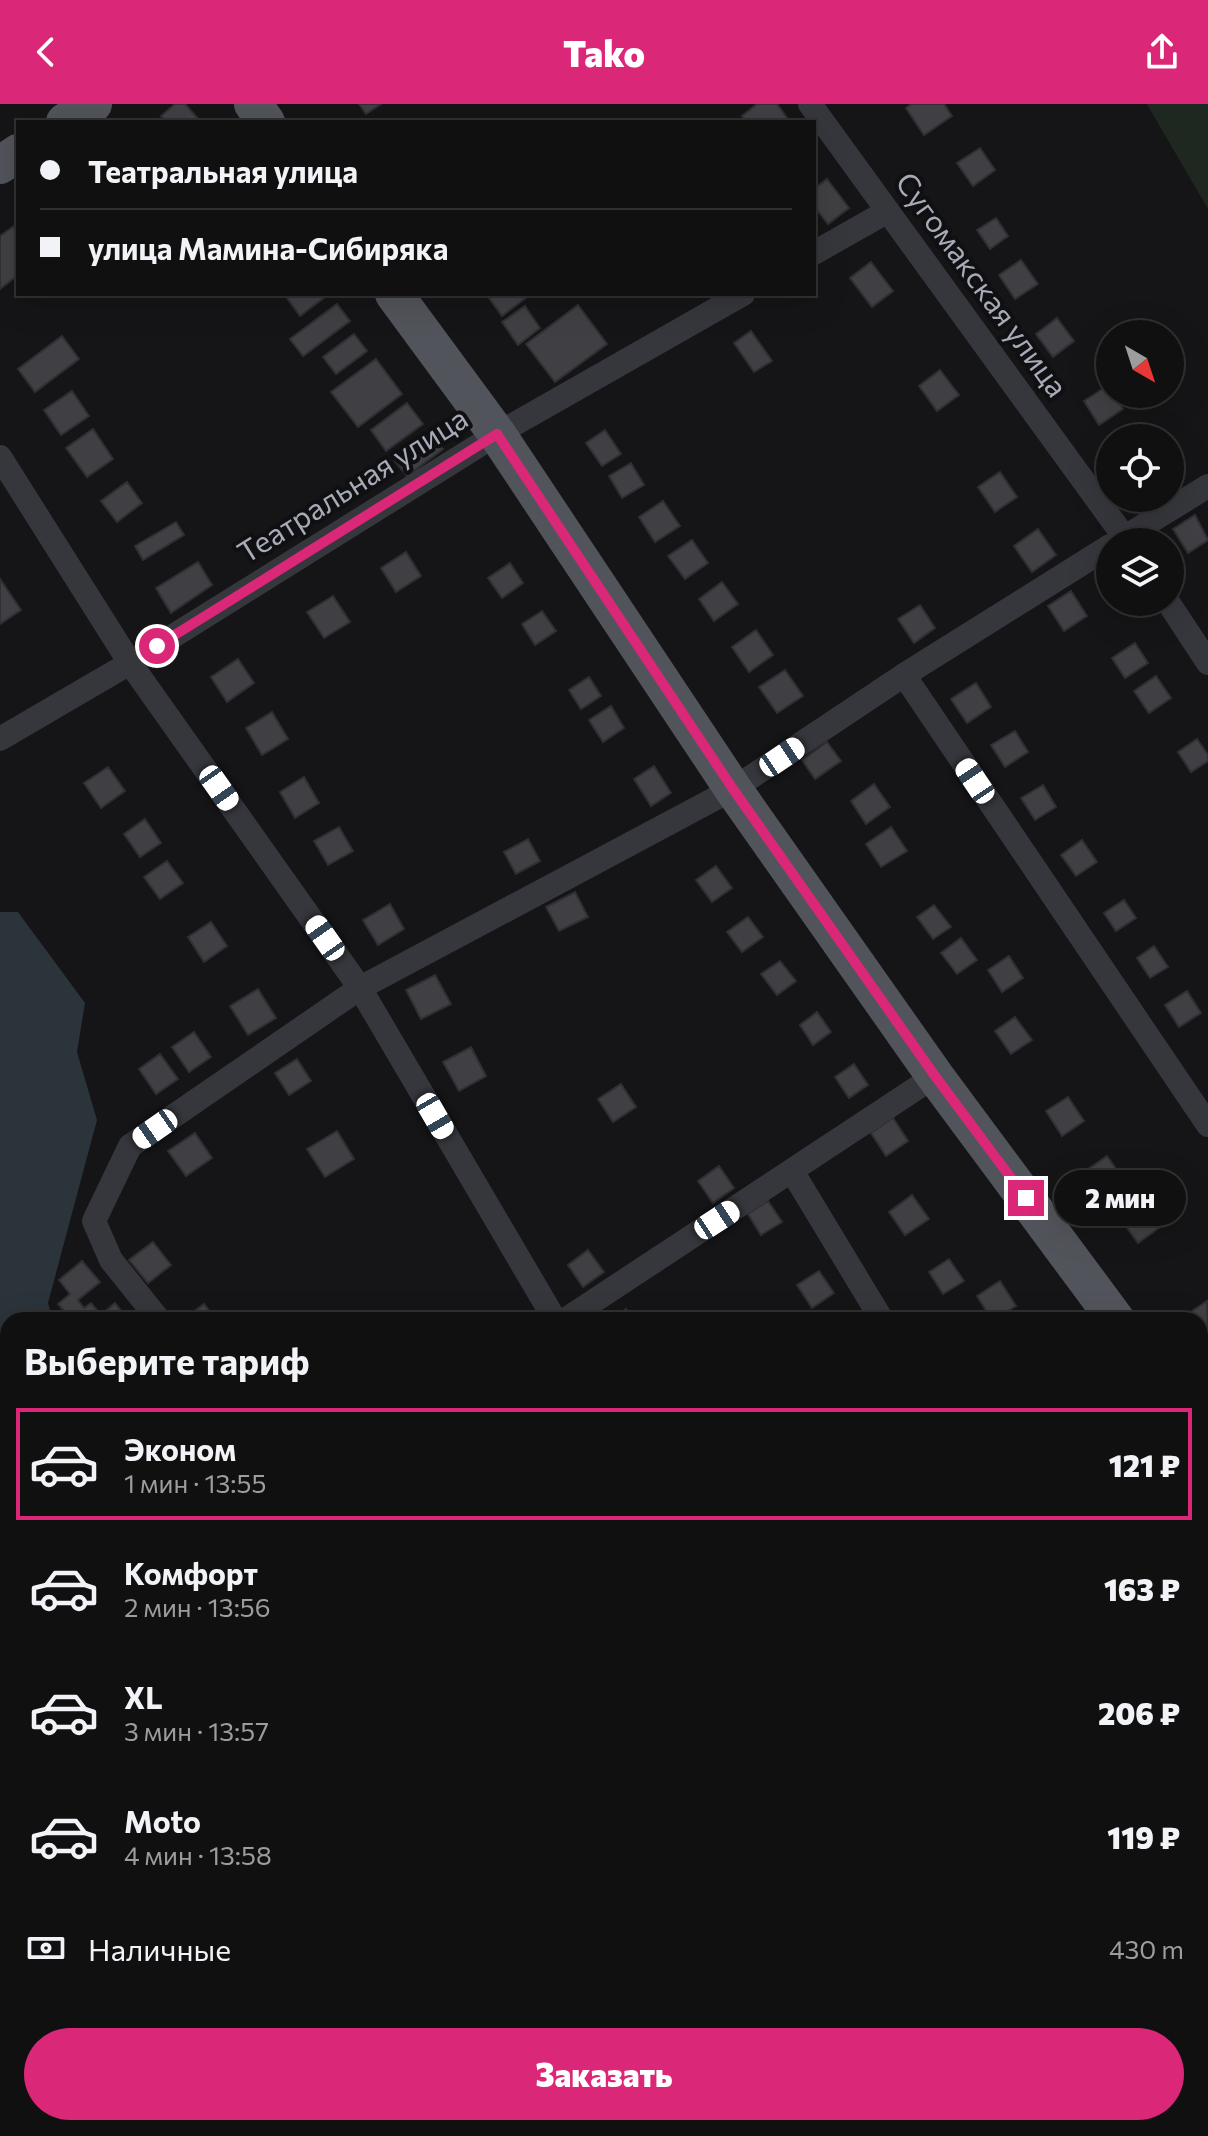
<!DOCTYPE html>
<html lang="ru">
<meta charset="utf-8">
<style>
body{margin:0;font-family:Commissioner,sans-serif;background:#19191a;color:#f1f3f6;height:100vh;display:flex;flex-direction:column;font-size:30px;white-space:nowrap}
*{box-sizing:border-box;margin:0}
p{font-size:26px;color:#9c9d9f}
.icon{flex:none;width:44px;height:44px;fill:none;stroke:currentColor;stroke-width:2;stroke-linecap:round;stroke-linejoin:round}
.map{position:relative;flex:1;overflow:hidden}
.side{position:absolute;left:0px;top:1208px;width:1208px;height:824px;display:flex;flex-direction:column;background:#101011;border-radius:24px 24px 0 0;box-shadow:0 8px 32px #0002,0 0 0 2px #303031}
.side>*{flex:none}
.hud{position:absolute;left:16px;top:16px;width:800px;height:176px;border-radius:0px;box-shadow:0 8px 32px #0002,0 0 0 2px #303031;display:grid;align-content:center;height:176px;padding:0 24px;background:#101011}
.needle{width:52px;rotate:141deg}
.buttons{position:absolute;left:1096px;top:216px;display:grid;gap:16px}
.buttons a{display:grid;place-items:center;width:88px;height:88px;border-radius:50%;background:#101011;box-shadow:0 8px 32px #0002,0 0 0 2px #303031;font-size:40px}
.end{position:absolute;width:36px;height:36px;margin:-18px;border:10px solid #db2777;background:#fff;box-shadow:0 0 0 4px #fff}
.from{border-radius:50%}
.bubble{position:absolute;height:56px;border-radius:28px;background:#101011;box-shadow:0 8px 32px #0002,0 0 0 2px #303031;font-size:26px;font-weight:800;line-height:56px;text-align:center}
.car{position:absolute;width:24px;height:48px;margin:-24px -12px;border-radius:10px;box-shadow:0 0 6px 2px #0007;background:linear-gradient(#fff 24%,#345 0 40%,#fff 0 76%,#345 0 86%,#fff 0)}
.hud b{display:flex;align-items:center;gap:28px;height:76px;font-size:30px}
.hud b+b{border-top:2px solid #303031}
.hud i{width:20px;height:20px;background:#f1f3f6}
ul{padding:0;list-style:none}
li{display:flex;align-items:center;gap:24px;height:112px;margin:0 16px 12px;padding:0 8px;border:4px solid transparent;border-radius:0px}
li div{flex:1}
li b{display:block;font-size:30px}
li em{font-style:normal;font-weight:800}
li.selected{border-color:#db2777}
li>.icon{width:72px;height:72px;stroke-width:1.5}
h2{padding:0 24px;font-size:36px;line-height:96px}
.pay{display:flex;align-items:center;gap:20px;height:88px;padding:0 24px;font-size:30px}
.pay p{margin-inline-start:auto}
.cta{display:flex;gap:16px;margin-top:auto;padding:16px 24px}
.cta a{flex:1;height:92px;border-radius:48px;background:#db2777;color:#fff;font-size:32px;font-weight:800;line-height:92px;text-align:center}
header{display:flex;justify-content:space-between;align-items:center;height:104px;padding:0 24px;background:#db2777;color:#fff;font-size:36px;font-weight:800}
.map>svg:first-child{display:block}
.green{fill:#1f2721}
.water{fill:#2b333b}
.building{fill:#404044;stroke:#302f33;stroke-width:2}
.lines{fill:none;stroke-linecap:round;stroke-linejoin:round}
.minor{stroke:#36373c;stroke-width:24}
.primary{stroke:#52545b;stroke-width:38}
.route{stroke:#db2777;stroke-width:10}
.labels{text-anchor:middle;stroke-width:8;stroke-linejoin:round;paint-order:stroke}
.street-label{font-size:30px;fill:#a7abb8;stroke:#101012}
</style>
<header><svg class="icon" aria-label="back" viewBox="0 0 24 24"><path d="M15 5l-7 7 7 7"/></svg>Tako<svg class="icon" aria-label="share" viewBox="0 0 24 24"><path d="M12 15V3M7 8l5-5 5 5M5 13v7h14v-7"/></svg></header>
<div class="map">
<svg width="1208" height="2032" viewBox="0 0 1208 2032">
<rect width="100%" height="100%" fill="#151517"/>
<path class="green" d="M 1147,0 L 1208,0 L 1208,105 L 1148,2 Z"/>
<path class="water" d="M 0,808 L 18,808 L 85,899 L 77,948 L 97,1016 L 48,1199 L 53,1216 L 8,1216 L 8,2024 L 1200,2024 L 1200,1696 L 1208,1698 L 1208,2032 L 0,2032 Z"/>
<path class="building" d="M 175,0 L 185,0 L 201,18 L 166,18 L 161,12 Z
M 359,0 L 381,0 L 366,10 Z
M 757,0 L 777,0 L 790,18 L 746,18 L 742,12 Z
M 912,0 L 944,0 L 952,12 L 924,31 L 906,4 Z
M 980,44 L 995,66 L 973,82 L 957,59 Z
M 827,75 L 849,104 L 828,120 L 814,102 L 814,85 Z
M 996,114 L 1008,132 L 990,145 L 977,126 Z
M 14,122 L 18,127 L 18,171 L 0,185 L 0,132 Z
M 1021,156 L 1038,180 L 1015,195 L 999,171 Z
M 871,158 L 893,187 L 872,203 L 850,174 Z
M 287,190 L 329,190 L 300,212 L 285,191 Z
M 494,190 L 531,190 L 502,212 L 489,194 Z
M 337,200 L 350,217 L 303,252 L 290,235 Z
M 578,201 L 607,240 L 555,278 L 526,240 Z
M 525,202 L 540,224 L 518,241 L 502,218 Z
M 1057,214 L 1074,237 L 1053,253 L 1036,230 Z
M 751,227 L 772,257 L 754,268 L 734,239 Z
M 354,230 L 367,247 L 336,270 L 323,253 Z
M 62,232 L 79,255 L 35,288 L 18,265 Z
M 376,255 L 402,290 L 358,323 L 331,288 Z
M 940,266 L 959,291 L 937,307 L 919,282 Z
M 1107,282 L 1110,290 L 1113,290 L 1123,305 L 1099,321 L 1084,297 Z
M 72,287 L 89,312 L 61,331 L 44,306 Z
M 407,299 L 423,320 L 386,347 L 371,326 Z
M 93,325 L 113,355 L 87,373 L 66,344 Z
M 605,326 L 621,350 L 602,362 L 586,339 Z
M 430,329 L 443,345 L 407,372 L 394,356 Z
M 631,359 L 644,381 L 622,394 L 609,372 Z
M 1000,368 L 1017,393 L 995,408 L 978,383 Z
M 127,378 L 142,399 L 117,418 L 101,397 Z
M 663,397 L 680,422 L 655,438 L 639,413 Z
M 1195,411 L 1208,436 L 1188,449 L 1173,425 Z
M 176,418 L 184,431 L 143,456 L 135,442 Z
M 1038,425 L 1056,451 L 1032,468 L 1014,442 Z
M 692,436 L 708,459 L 685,475 L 668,452 Z
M 406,448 L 421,472 L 396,488 L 381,464 Z
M 198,458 L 212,481 L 171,509 L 156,484 Z
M 510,459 L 523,479 L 502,494 L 488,474 Z
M 0,475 L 21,506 L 0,520 Z
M 722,478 L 738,500 L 714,517 L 699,495 Z
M 1071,487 L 1087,512 L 1064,527 L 1048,502 Z
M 333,492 L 350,518 L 324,534 L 307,508 Z
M 920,501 L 935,524 L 914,539 L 898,515 Z
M 542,507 L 556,527 L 535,541 L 522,520 Z
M 756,526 L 773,551 L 749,568 L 732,543 Z
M 1135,539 L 1148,559 L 1125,574 L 1112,554 Z
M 238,555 L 254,579 L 227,598 L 211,573 Z
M 785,566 L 803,592 L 777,609 L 759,583 Z
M 1156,572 L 1171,594 L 1149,609 L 1134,587 Z
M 589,573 L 601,592 L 581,605 L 569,586 Z
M 976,579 L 991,603 L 967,619 L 951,595 Z
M 611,602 L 624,624 L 603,638 L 589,616 Z
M 272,608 L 288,635 L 262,651 L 246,624 Z
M 1015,627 L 1028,648 L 1005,663 L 991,641 Z
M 1197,635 L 1208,651 L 1208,657 L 1191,668 L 1178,648 Z
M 827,638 L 841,657 L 815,675 L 802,656 Z
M 654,662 L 671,689 L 651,702 L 634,675 Z
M 108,663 L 125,687 L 101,704 L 84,679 Z
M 304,673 L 319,699 L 295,714 L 280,688 Z
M 874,680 L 890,703 L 866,720 L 851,697 Z
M 1043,681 L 1056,703 L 1035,716 L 1021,694 Z
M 145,715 L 161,739 L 140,753 L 124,730 Z
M 339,723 L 353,747 L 328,761 L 314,737 Z
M 891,723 L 907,747 L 881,763 L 866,740 Z
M 528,735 L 540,757 L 516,770 L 504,748 Z
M 1082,736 L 1097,758 L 1076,772 L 1061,751 Z
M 167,757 L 183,779 L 160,795 L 144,773 Z
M 716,762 L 732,784 L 712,798 L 696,776 Z
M 575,788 L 588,813 L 559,827 L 546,803 Z
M 1124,796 L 1136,814 L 1116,827 L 1104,809 Z
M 390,800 L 404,825 L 378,841 L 363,816 Z
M 934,801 L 951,823 L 933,835 L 917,813 Z
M 748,813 L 763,833 L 742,848 L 727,828 Z
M 211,818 L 227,842 L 204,858 L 188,833 Z
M 961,834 L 977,856 L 957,870 L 941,849 Z
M 1154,842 L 1168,863 L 1150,874 L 1137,854 Z
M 1009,852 L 1023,874 L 1002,888 L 988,866 Z
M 780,857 L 796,877 L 777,891 L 761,870 Z
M 435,871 L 451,900 L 421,915 L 406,886 Z
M 258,885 L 276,914 L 248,931 L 230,902 Z
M 1187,887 L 1201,909 L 1179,923 L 1165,901 Z
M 817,908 L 831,928 L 813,941 L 800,921 Z
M 1015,913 L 1032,936 L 1011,950 L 995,927 Z
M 194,928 L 211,953 L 189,968 L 172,943 Z
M 471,943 L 486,972 L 459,987 L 443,958 Z
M 160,950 L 178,975 L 156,990 L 139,965 Z
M 297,955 L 311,977 L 289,991 L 275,969 Z
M 854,960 L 868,981 L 849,994 L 835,973 Z
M 621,980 L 636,1003 L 613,1018 L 598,995 Z
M 1068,993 L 1084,1017 L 1062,1032 L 1046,1007 Z
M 893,1014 L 908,1037 L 886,1052 L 871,1029 Z
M 337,1027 L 354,1055 L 325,1073 L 307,1045 Z
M 195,1029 L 212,1054 L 186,1072 L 168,1047 Z
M 1107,1052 L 1123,1075 L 1103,1089 L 1087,1066 Z
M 719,1062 L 734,1084 L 713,1099 L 698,1077 Z
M 912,1091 L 929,1115 L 905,1131 L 889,1108 Z
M 768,1097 L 782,1118 L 761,1131 L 748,1110 Z
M 1142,1098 L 1160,1123 L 1138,1139 L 1120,1114 Z
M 153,1138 L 171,1161 L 148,1179 L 129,1156 Z
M 588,1146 L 604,1168 L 583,1183 L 568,1161 Z
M 949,1155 L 964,1177 L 943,1190 L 929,1168 Z
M 82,1157 L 100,1178 L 78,1196 L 84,1204 L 91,1199 L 101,1211 L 115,1199 L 128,1216 L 109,1216 L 107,1214 L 104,1216 L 72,1216 L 58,1200 L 70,1190 L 59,1176 Z
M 819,1167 L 834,1189 L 812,1204 L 797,1181 Z
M 1000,1177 L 1016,1202 L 992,1216 L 977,1192 Z
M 1207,1197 L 1208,1225 L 1200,1231 L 1200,1216 L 1189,1216 L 1186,1211 Z
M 204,1200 L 216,1216 L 183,1216 Z
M 626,1205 L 633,1216 L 611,1216 Z"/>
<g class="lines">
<path class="minor" d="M 810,0 L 1128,438
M 814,149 L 888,107
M 0,353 L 130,559 L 360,884 L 555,1216
M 1117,438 L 1208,382
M 1168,498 L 1208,559
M 904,571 L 1208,1021
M 0,635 L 130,559 L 497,330 L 743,190
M 792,1067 L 882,1216
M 159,1216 L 111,1156 L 94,1117 L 130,1042 L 360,884 L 733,685 L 904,571 L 1110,442
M 565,1216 L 935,972
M 1200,1329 L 1208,1345"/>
<path class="primary" d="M 253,0 L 266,18
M 65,18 L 93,0
M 0,61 L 18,49
M 394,190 L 497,330 L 733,685 L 935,972 L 1116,1216
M 1200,1271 L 1208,1271"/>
</g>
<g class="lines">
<path class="route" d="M 157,542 L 497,330 L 733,685 L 935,972 L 1026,1094"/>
</g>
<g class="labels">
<g class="street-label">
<text transform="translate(981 181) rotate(54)" y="10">Сугомакская улица</text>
<text transform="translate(353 382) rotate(-32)" y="10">Театральная улица</text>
</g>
</g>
</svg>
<div class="buttons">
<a><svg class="needle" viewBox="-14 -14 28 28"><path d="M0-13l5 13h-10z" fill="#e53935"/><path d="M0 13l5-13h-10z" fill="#9c9d9f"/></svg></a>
<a><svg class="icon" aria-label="locate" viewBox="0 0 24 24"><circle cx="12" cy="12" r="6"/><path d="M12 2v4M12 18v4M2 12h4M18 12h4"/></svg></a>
<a><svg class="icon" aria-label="layers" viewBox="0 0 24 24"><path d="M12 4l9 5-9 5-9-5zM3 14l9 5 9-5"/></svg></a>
</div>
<i class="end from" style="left:157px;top:542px"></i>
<i class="end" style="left:1026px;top:1094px"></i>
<div class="bubble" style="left:1054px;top:1066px;width:132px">2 мин</div>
<i class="car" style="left:782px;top:653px;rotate:56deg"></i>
<i class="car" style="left:975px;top:677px;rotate:326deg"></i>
<i class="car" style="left:219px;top:684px;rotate:145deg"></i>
<i class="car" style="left:325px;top:834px;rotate:325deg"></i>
<i class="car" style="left:435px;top:1012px;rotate:150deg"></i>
<i class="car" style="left:155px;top:1025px;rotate:235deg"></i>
<i class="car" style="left:717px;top:1116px;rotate:57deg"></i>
<div class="hud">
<b><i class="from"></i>Театральная улица</b>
<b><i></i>улица Мамина-Сибиряка</b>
</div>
<section class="side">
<h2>Выберите тариф</h2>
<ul>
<li class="selected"><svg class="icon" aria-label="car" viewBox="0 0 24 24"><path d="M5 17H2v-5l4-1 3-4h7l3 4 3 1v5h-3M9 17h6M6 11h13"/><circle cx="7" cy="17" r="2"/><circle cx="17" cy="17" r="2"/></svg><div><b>Эконом</b><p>1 мин · 13:55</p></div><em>121 ₽</em></li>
<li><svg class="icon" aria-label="car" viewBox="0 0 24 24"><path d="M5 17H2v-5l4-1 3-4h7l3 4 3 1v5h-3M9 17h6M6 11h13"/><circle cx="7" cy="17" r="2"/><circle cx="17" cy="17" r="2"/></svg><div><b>Комфорт</b><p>2 мин · 13:56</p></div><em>163 ₽</em></li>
<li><svg class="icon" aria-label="car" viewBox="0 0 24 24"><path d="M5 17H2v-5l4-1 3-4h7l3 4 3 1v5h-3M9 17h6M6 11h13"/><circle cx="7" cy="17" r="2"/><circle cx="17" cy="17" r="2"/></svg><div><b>XL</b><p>3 мин · 13:57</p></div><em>206 ₽</em></li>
<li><svg class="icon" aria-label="car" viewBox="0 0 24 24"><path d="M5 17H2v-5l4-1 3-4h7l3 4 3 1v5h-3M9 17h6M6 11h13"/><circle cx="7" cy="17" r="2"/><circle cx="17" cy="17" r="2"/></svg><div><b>Moto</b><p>4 мин · 13:58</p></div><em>119 ₽</em></li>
</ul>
<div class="pay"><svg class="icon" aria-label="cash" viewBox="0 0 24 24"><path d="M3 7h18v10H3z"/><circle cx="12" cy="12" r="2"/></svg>Наличные<p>430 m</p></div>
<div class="cta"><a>Заказать</a></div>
</section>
</div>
